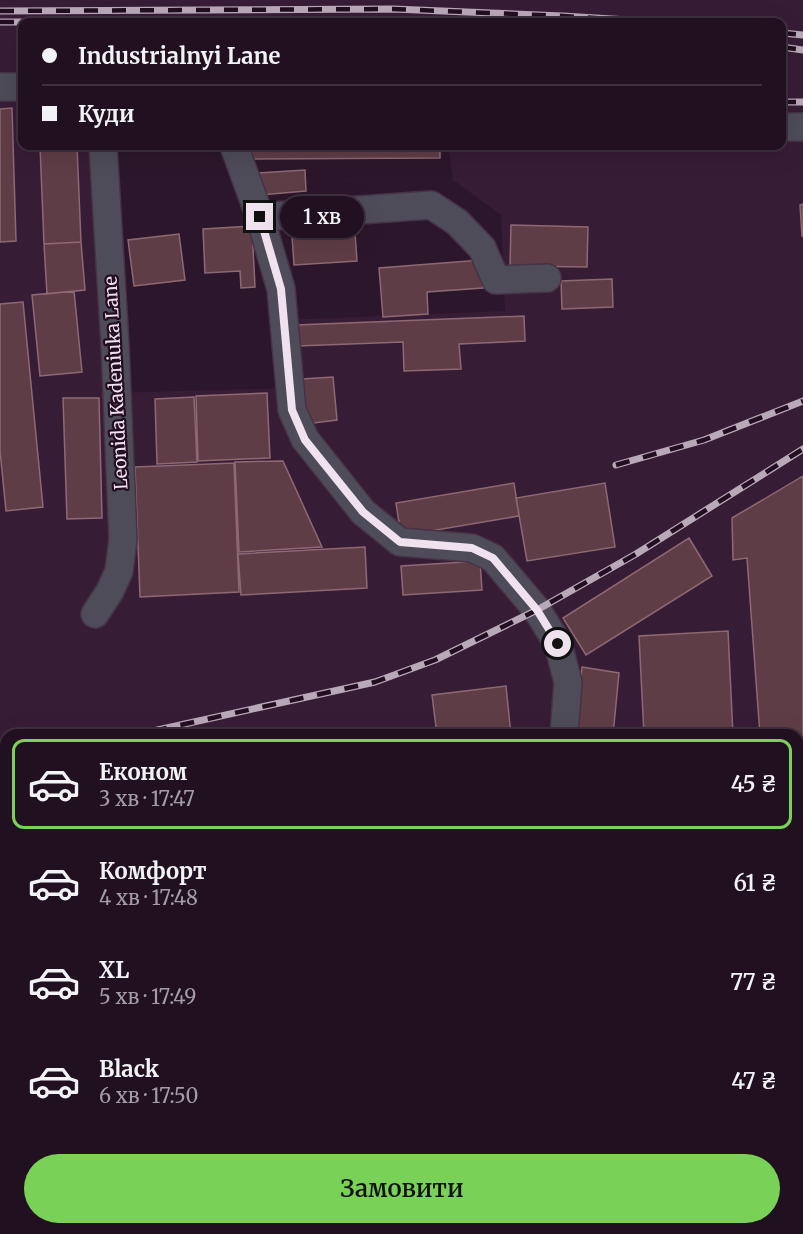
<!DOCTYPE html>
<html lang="uk">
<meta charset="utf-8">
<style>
body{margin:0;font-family:Merriweather,serif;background:#291929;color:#f1f3f6;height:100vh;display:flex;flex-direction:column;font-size:22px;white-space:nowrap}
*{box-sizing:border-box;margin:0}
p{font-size:20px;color:#a29da5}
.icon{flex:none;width:33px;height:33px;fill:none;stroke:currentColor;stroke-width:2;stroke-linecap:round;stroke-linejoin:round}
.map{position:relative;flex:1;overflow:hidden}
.details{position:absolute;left:0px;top:729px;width:804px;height:506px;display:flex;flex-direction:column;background:#211020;border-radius:18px 18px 0 0;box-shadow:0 6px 24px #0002,0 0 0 2px #3e303e}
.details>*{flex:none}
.banner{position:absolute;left:18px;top:18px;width:768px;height:132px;border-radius:12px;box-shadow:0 6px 24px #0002,0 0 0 2px #3e303e;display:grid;align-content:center;height:132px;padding:0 24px;background:#211020}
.end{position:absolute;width:27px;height:27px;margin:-14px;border:8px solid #f0e1ef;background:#111;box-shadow:0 0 0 3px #111}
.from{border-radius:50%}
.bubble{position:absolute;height:42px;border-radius:21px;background:#211020;box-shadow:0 6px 24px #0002,0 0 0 2px #3e303e;font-size:20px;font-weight:600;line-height:42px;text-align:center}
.banner b{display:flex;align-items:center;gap:21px;height:57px;font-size:22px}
.banner b+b{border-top:2px solid #3e303e}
.banner i{width:15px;height:15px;background:#f1f3f6}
ul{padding:10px 0 0;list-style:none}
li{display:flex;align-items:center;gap:18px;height:90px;margin:0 12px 9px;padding:0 12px;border:3px solid transparent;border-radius:12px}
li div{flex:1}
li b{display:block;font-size:22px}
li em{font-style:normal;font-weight:600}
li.on{border-color:#7ad157}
li>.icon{width:54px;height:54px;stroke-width:1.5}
.primary-button{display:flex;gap:12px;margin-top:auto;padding:12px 24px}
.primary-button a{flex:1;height:69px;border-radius:36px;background:#7ad157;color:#111;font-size:24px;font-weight:600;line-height:69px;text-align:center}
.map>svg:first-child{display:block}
.built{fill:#371c36;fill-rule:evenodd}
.building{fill:#5f3d47;stroke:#8e6973;stroke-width:1.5}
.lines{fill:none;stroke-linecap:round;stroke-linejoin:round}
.minor-casing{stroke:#473246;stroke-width:30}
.minor{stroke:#4e4c59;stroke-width:27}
.rail-casing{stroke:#b9a8b8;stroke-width:7}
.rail{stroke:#220d21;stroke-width:4.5;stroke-dasharray:14;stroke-linecap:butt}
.route{stroke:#f0e1ef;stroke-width:8}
.labels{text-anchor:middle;stroke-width:4.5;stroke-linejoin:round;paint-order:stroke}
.street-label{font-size:18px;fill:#f0e1ef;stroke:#220d21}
</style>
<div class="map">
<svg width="803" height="1234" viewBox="0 0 803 1234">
<rect width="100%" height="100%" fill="#2c162b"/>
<path class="built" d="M 0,0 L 803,0 L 803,1234 L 0,1234 ZM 22,22 L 782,22 L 782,146 L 448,146 L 453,180 L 501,215 L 505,311 L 281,320 L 286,388 L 114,393 L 101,146 L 22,146 ZM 6,735 L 798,735 L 798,1228 L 6,1228 Z"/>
<path class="building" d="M 12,108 L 16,241 L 0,242 L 0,109 Z
M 40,146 L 77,146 L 81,242 L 44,244 Z
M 248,146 L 440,146 L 440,158 L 248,159 Z
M 305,170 L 306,191 L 260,195 L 258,173 Z
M 803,204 L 803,236 L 802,236 L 800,205 Z
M 354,218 L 357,261 L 294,265 L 291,223 Z
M 511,225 L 588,227 L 587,267 L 510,266 Z
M 252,226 L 255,287 L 241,288 L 240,271 L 205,273 L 203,229 Z
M 179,234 L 185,280 L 134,286 L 128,240 Z
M 81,242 L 85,290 L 47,294 L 44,244 Z
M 481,260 L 483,288 L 427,292 L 428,314 L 383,317 L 379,268 Z
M 612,279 L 613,307 L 562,309 L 561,281 Z
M 74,291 L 82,372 L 40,376 L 32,295 Z
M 23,302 L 43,507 L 6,511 L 0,451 L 0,304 Z
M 524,316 L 525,341 L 459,344 L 461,369 L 404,371 L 403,342 L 297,346 L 296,325 Z
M 333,377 L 337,420 L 306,424 L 302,379 Z
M 267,393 L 270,458 L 198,461 L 196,396 Z
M 194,397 L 197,462 L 157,464 L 155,399 Z
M 63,398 L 99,398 L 102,518 L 67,519 Z
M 283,461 L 322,547 L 239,552 L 235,462 Z
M 234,463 L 239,592 L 140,597 L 135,467 Z
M 803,476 L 803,748 L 798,748 L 798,735 L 760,735 L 747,558 L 733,560 L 732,518 Z
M 514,483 L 519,516 L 401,536 L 396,503 Z
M 605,483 L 615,547 L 527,561 L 516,498 Z
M 689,538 L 712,576 L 586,655 L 563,618 Z
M 365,547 L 367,588 L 241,595 L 238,554 Z
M 480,561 L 482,590 L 403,595 L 401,566 Z
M 728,631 L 733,735 L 644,735 L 639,636 Z
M 582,667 L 619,673 L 613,735 L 574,735 Z
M 506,686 L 511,735 L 437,735 L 432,695 Z
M 798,748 L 803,748 L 803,829 L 798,829 Z
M 803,861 L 803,890 L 798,891 L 798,862 Z
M 0,970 L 6,972 L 6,1059 L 0,1058 Z
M 798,990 L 803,990 L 803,1059 L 798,1059 Z
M 798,1186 L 803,1186 L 803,1228 L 798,1228 Z
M 54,1228 L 103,1228 L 102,1234 L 53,1234 Z
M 684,1228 L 772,1228 L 684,1231 Z"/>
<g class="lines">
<defs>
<path id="minor" d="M 0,87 L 22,87
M 782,127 L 803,127
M 234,146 L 260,217 L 431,205 L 457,222 L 482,248 L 496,280 L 547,278
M 260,217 L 281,289 L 292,410 L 305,439 L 363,512 L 400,542 L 472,548 L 493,558 L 537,610 L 558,644 L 568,682 L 564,735
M 95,614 L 110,591 L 119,571 L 123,539 L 115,345 L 103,146
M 798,906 L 803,905
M 437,1234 L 438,1228"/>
</defs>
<use href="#minor" class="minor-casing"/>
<use href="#minor" class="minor"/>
<defs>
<path id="rail" d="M 0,11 L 393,9 L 563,16 L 661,22
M 0,22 L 145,22
M 782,33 L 803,35
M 782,47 L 803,50
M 782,102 L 803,102
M 616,465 L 704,440 L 803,401
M 153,731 L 375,682 L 435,660 L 537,610 L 636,554 L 803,449"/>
</defs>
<use href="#rail" class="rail-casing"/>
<use href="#rail" class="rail"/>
</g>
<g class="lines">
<path class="route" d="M 260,217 L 281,289 L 292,410 L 305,440 L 363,512 L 400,542 L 472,548 L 493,558 L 537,610 L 558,644"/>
</g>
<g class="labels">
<g class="street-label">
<text transform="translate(116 383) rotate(-93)" y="6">Leonida Kadeniuka Lane</text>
</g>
</g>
</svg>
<i class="end from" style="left:558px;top:644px"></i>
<i class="end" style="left:260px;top:217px"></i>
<div class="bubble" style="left:280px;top:196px;width:84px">1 хв</div>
<div class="banner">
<b><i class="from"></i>Industrialnyi Lane</b>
<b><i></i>Куди</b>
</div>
<section class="details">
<ul>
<li class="on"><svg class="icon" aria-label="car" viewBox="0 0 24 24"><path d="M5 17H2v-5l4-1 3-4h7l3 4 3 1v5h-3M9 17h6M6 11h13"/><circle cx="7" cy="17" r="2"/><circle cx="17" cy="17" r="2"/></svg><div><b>Економ</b><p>3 хв · 17:47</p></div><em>45 ₴</em></li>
<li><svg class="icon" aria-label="car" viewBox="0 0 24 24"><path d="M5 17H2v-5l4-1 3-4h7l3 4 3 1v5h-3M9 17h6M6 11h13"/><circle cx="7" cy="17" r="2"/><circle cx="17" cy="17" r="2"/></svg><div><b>Комфорт</b><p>4 хв · 17:48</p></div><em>61 ₴</em></li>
<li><svg class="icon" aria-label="car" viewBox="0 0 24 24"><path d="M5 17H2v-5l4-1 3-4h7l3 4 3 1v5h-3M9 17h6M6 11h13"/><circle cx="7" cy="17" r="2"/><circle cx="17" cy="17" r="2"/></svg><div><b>XL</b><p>5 хв · 17:49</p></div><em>77 ₴</em></li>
<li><svg class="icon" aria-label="car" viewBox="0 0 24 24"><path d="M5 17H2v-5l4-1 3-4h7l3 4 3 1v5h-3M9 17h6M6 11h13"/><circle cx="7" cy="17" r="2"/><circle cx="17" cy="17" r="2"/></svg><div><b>Black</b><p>6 хв · 17:50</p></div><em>47 ₴</em></li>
</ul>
<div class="primary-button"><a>Замовити</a></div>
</section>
</div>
